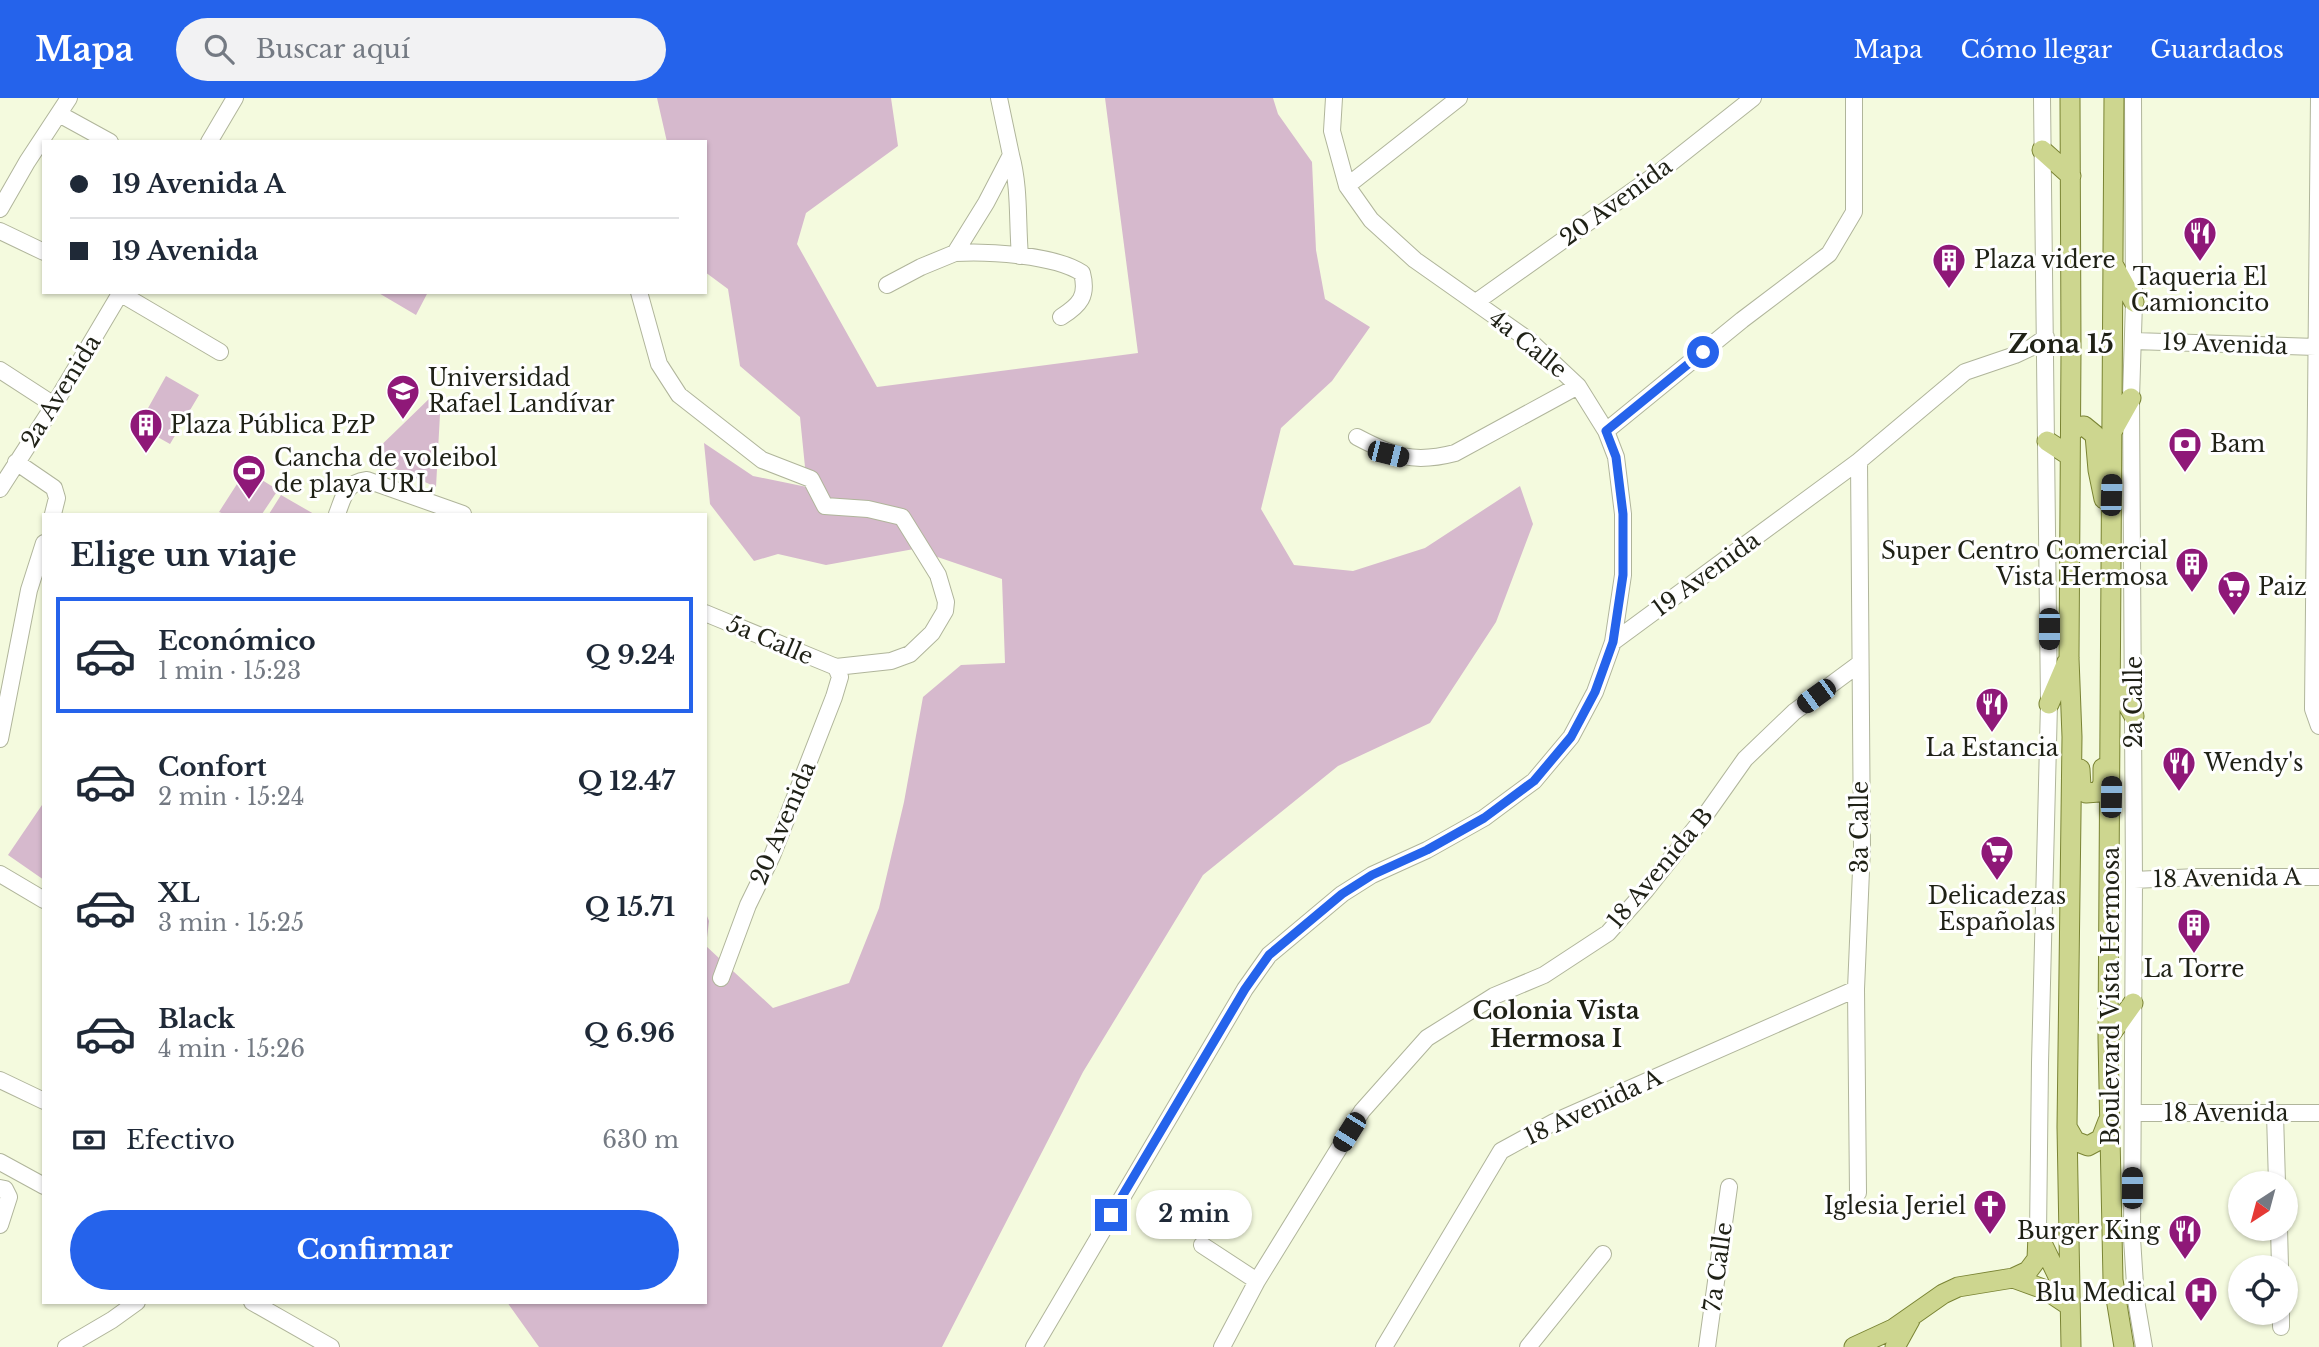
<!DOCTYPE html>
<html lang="es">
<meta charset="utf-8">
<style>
body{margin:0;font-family:"Libre Baskerville",serif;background:#f2f2f3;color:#1f2937;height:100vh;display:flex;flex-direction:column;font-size:26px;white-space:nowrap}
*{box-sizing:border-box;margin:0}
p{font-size:23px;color:#747a83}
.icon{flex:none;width:38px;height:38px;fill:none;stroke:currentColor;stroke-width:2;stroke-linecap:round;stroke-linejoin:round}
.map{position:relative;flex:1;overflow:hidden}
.side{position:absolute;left:42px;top:415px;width:665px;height:791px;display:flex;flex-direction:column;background:#fff;border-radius:0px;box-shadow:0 2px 5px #0004}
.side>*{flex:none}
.banner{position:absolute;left:42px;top:42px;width:665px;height:154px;border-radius:0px;box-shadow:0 2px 5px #0004;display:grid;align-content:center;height:154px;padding:0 28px;background:#fff}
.needle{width:46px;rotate:216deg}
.buttons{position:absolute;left:2228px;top:1073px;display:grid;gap:14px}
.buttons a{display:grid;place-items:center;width:70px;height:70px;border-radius:50%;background:#fff;box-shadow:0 2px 5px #0004;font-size:35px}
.end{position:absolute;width:32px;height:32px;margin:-16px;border:9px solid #2563eb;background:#fff;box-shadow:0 0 0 4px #fff}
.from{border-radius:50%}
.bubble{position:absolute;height:49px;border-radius:24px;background:#fff;box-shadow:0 2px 5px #0004;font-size:23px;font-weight:700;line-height:49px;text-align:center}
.car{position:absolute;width:21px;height:42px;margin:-21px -10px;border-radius:9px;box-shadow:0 0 5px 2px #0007;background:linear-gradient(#222 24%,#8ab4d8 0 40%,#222 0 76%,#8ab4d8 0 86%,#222 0)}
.banner b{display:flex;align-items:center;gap:24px;height:66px;font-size:26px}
.banner b+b{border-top:2px solid #e0e1e3}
.banner i{width:18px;height:18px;background:#1f2937}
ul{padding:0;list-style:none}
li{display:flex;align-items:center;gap:21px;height:116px;margin:0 14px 10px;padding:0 14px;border:4px solid transparent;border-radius:0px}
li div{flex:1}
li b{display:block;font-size:26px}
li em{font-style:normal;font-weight:700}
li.on{border-color:#2563eb}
li>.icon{width:63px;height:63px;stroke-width:1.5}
h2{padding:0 28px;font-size:32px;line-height:84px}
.pay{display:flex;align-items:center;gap:18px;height:77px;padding:0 28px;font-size:26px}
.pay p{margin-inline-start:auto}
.button{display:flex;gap:14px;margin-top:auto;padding:14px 28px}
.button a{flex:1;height:80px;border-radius:42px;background:#2563eb;color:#fff;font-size:28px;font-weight:700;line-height:80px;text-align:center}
header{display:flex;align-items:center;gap:42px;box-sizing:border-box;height:98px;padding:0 35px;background:#2563eb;color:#fff}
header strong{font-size:33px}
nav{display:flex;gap:38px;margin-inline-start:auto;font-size:24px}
.search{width:490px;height:63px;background:#f2f2f3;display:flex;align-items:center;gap:18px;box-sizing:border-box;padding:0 24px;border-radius:38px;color:#747a83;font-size:26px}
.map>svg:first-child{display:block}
.green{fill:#d6b9cd}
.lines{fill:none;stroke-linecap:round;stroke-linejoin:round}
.minor-casing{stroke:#b0b59b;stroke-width:18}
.major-casing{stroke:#7a8434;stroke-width:21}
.minor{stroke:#fff;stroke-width:16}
.major{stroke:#cdd68f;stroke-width:19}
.route{stroke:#2563eb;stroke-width:9}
.labels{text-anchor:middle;stroke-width:6;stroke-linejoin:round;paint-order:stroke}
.street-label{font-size:23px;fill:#1f2116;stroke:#fff}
.poi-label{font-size:23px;fill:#1f2116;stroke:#fff;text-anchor:start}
.neighbourhood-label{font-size:24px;font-weight:bold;fill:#1f2116;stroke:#fff}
.quarter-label{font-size:26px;font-weight:bold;fill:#1f2116;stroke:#fff}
</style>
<header>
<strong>Mapa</strong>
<div class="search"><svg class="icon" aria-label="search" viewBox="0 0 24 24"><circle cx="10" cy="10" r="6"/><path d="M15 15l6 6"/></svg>Buscar aquí</div>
<nav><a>Mapa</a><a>Cómo llegar</a><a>Guardados</a></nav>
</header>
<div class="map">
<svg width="2319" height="1249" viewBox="0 0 2319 1249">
<rect width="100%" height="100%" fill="#f4fade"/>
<path class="green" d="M 657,0 L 891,0 L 898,48 L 806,115 L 797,146 L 877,289 L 1138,255 L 1105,0 L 1273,0 L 1278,16 L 1312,64 L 1316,152 L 1325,201 L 1370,229 L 1332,283 L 1281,330 L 1261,411 L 1294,467 L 1353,473 L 1425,450 L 1520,388 L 1533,426 L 1496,524 L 1430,625 L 1338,668 L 1203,777 L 1083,974 L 942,1249 L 539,1249 L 507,1204 L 705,1204 L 705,813 L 709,823 L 706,848 L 773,910 L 849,885 L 879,810 L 904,704 L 923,599 L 961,567 L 1005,565 L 1002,481 L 914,451 L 826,467 L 778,456 L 754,463 L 710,406 L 704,345 L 753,378 L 807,389 L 800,319 L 740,268 L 728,191 L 705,174 L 705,44 L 667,44 Z
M 377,194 L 428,194 L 416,217 Z
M 166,278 L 199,297 L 170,346 L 138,328 Z
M 432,298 L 441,298 L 436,389 L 369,359 Z
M 246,372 L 278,392 L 262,416 L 224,416 L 219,414 Z
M 281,397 L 314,416 L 269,416 Z
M 44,704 L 44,782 L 8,757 Z"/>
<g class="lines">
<defs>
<path id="minor" d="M 2133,0 L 2134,204 L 2131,300 L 2134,782 L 2132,1140 L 2136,1202 L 2144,1249
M 2319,0 L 2313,611 L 2319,628
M 59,16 L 110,44
M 209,44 L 235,0
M 1011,57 C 1020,90 1017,124 1020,158
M 1347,88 L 1459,0
M 0,111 L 27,64 L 69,0
M 0,133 L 44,154
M 955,155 C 988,153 1055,157 1082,175 C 1088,198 1080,207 1061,219
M 887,187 L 921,169 L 955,155 L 986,105 L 1011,57 L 999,0
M 118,194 L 220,254
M 639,194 L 659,266 L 679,297 L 762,362 L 811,381 L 825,408 L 868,411 L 902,419 L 938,477 L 946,504 L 945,513 L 932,535 L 910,556 L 891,563 L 836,569
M 1476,204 L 1662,72 L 1753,0
M 2134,243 L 2316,249
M 0,272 L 54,307
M 1606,333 L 1742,222 L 1829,156 L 1854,114 L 1854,0
M 1357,339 C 1393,358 1413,366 1455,355 L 1578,288
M 16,364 L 54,390 L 57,400 L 53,416
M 0,391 L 54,307 L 121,194
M 337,416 C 344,398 345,385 367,382 L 463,416
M 705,515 L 836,569
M 1613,544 L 1859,363 L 1965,274 L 2015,257 L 2032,249 L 2046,239
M 0,641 L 29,492 L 44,445
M 0,776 L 44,802
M 2134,782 L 2197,779 L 2319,779
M 721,880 L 748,807 L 772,758 L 834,599 L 840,579 L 836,569
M 0,982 L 44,1003
M 2133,1015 L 2319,1015
M 2275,1016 L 2277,1085
M 0,1064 L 44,1088
M 0,1090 L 5,1091 L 9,1099 L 0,1127
M 1858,1095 L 1856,891 L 1862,749 L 1859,363
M 2279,1130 L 2280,1169
M 2038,1137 L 2040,965 L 2049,606 L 2042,0
M 1202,1147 L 1257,1183
M 252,1204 L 331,1249
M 2281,1214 L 2281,1229
M 66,1249 L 112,1222 L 137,1204
M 1034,1249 L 1245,891 L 1269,857 L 1342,796 L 1372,777 L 1427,752 L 1484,720 L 1534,683 L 1571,639 L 1595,594 L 1613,544 L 1623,477 L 1623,416 L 1616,359 L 1606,333 L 1578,288 L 1530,243 L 1415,162 L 1371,122 L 1347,88 L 1332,33 L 1334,0
M 1222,1249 L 1257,1183 L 1362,1013 L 1427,940 L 1494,898 L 1544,877 L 1608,835 L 1646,792 L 1704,719 L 1745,661 L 1794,614 L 1859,566
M 1384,1249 L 1501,1053 L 1554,1024 L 1856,891
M 1528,1249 L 1603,1156
M 1707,1249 L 1729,1089"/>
<path id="major" d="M 2070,0 L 2071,252 L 2069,560 L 2072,639 L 2067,1029 L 2071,1249
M 2114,0 L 2108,940 L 2113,1182 L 2124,1249
M 2042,52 L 2071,78
M 2114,168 L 2134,204
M 2113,332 L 2131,300
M 2071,335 L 2077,329 L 2084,328 L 2095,337 L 2098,372 L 2104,401
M 2047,343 L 2070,358
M 2114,583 L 2134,618
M 2049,606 L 2067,564
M 2080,671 L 2081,688 L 2086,695 L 2099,694 L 2103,685 L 2103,670
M 2108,940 L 2133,905
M 2067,1029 L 2075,1043 L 2088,1048 L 2101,1041 L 2108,1023
M 2040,1141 L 2068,1199
M 2013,1180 L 2046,1192 L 2070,1208
M 1854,1249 L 1893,1231 L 1943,1196 L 1958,1189 L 2013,1180 L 2028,1173 L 2037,1161 L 2038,1137
M 1895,1249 L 1910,1222"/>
</defs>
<use href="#minor" class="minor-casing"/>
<use href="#major" class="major-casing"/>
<use href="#minor" class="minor"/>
<use href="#major" class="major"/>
</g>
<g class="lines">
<path class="route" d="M 1111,1117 L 1245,891 L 1269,857 L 1342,796 L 1372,777 L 1427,752 L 1484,720 L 1534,683 L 1571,639 L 1595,594 L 1613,544 L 1623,477 L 1623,416 L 1616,359 L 1606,333 L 1703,254"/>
</g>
<defs>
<symbol id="restaurant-pin" viewBox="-11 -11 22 30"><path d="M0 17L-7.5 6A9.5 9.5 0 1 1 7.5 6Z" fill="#8f1878" stroke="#fff"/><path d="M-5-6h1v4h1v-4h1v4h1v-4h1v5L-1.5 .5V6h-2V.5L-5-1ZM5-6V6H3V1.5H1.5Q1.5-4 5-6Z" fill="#fff"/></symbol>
<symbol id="building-pin" viewBox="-11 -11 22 30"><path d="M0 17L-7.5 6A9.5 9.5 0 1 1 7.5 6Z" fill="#8f1878" stroke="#fff"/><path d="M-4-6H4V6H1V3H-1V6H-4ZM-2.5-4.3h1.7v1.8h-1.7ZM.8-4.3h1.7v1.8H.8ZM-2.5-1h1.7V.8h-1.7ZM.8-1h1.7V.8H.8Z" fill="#fff"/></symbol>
<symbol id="university-pin" viewBox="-11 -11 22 30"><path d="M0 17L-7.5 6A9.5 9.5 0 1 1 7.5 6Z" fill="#8f1878" stroke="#fff"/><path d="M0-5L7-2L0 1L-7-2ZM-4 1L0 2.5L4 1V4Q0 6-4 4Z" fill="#fff"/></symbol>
<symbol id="bank-pin" viewBox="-11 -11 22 30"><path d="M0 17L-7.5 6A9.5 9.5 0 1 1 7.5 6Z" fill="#8f1878" stroke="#fff"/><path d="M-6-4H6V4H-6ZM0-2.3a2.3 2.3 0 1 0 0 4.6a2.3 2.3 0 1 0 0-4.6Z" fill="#fff"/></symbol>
<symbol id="stadium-pin" viewBox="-11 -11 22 30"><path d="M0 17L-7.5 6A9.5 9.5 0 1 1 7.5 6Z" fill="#8f1878" stroke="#fff"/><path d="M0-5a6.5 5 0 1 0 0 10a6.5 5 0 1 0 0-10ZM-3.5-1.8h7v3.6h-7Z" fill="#fff"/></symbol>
<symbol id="supermarket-pin" viewBox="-11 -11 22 30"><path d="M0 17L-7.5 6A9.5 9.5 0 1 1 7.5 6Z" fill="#8f1878" stroke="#fff"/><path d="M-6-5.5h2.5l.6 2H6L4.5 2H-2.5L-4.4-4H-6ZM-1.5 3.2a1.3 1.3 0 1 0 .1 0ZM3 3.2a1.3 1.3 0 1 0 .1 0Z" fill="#fff"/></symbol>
<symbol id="church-pin" viewBox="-11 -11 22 30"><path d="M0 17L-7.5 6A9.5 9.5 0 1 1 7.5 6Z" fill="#8f1878" stroke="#fff"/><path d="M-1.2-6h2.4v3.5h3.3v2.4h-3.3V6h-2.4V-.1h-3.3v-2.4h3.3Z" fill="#fff"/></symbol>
<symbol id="hospital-pin" viewBox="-11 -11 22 30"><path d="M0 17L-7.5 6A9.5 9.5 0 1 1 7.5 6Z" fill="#8f1878" stroke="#fff"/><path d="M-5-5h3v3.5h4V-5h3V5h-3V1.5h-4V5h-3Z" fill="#fff"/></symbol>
</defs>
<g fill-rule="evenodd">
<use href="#restaurant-pin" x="2181" y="116" width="38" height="52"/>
<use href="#building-pin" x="1930" y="143" width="38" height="52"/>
<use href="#university-pin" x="384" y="274" width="38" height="52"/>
<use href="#building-pin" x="127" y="308" width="38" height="52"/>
<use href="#bank-pin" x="2166" y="327" width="38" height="52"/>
<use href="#stadium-pin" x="230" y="354" width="38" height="52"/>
<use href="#building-pin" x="2173" y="447" width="38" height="52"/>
<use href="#supermarket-pin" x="2215" y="470" width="38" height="52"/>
<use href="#restaurant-pin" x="1973" y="587" width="38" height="52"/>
<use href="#restaurant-pin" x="2160" y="646" width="38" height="52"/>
<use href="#supermarket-pin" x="1978" y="735" width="38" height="52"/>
<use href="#building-pin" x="2175" y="808" width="38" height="52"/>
<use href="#church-pin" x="1971" y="1089" width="38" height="52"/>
<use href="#restaurant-pin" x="2166" y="1114" width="38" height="52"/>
<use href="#hospital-pin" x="2182" y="1176" width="38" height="52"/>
</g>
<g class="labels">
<g class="street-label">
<text transform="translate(1616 104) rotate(-36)" y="8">20 Avenida</text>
<text transform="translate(1528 246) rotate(39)" y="8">4a Calle</text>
<text transform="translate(2225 246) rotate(2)" y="8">19 Avenida</text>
<text transform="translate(61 293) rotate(-58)" y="8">2a Avenida</text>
<text transform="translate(1706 476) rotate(-36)" y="8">19 Avenida</text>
<text transform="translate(770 542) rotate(23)" y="8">5a Calle</text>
<text transform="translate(2134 604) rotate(-90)" y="8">2a Calle</text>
<text transform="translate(783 725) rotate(-67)" y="8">20 Avenida</text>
<text transform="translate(1860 729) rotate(-90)" y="8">3a Calle</text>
<text transform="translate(1660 770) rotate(-50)" y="8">18 Avenida B</text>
<text transform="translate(2227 780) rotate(-1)" y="8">18 Avenida A</text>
<text transform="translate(2111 898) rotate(-90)" y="8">Boulevard Vista Hermosa</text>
<text transform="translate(1593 1009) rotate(-25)" y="8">18 Avenida A</text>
<text x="2226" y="1023">18 Avenida</text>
<text transform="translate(1718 1169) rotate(-82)" y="8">7a Calle</text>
</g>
<g class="poi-label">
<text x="1974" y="170">Plaza videre</text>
<text x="2200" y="187" text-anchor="middle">Taqueria El<tspan x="2200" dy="26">Camioncito</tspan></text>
<text x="428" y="288">Universidad<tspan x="428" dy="26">Rafael Landívar</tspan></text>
<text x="170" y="335">Plaza Pública PzP</text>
<text x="2210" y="354">Bam</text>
<text x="274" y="368">Cancha de voleibol<tspan x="274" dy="26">de playa URL</tspan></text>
<text x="2168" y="461" text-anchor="end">Super Centro Comercial<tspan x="2168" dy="26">Vista Hermosa</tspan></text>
<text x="2258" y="497">Paiz</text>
<text x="1992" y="658" text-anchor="middle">La Estancia</text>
<text x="2204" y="673">Wendy's</text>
<text x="1997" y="806" text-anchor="middle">Delicadezas<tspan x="1997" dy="26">Españolas</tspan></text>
<text x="2194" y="879" text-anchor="middle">La Torre</text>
<text x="1966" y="1116" text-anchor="end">Iglesia Jeriel</text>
<text x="2160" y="1141" text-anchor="end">Burger King</text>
<text x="2176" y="1203" text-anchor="end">Blu Medical</text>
</g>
<g class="neighbourhood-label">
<text x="1556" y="921">Colonia Vista<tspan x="1556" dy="28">Hermosa I</tspan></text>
</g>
<g class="quarter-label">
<text x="2061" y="255">Zona 15</text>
</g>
</g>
</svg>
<div class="buttons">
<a><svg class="needle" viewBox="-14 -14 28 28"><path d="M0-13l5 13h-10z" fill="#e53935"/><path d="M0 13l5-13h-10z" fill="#747a83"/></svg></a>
<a><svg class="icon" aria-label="locate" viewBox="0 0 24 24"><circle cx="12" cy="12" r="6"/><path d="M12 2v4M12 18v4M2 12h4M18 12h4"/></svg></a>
</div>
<i class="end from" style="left:1703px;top:254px"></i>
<i class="end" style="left:1111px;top:1117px"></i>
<div class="bubble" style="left:1136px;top:1092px;width:116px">2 min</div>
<i class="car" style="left:1388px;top:356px;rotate:104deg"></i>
<i class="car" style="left:2111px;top:397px;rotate:2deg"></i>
<i class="car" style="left:2049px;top:531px;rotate:180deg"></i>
<i class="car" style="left:1816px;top:598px;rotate:234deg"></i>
<i class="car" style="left:2111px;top:699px;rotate:1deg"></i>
<i class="car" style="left:1349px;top:1034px;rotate:212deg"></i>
<i class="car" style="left:2132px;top:1090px;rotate:0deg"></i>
<div class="banner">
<b><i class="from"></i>19 Avenida A</b>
<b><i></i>19 Avenida</b>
</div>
<section class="side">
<h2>Elige un viaje</h2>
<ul>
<li class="on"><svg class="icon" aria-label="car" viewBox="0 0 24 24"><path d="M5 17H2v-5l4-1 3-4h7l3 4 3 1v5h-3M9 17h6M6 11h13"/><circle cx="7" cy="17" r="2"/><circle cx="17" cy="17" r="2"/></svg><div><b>Económico</b><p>1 min · 15:23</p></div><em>Q 9.24</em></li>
<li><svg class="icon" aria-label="car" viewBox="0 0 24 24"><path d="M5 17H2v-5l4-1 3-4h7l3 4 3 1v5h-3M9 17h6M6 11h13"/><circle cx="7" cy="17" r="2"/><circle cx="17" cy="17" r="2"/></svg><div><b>Confort</b><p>2 min · 15:24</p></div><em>Q 12.47</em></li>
<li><svg class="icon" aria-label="car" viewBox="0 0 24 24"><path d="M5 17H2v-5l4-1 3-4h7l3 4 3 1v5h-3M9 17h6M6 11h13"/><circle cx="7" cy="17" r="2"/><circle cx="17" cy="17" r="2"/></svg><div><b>XL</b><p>3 min · 15:25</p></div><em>Q 15.71</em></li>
<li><svg class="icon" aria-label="car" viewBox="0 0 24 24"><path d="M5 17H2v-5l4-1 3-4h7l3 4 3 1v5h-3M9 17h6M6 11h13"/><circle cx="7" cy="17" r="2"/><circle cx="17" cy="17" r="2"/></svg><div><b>Black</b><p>4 min · 15:26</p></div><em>Q 6.96</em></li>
</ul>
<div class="pay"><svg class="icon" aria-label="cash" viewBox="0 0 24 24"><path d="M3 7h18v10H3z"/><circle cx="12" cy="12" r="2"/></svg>Efectivo<p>630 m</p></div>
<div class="button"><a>Confirmar</a></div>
</section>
</div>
